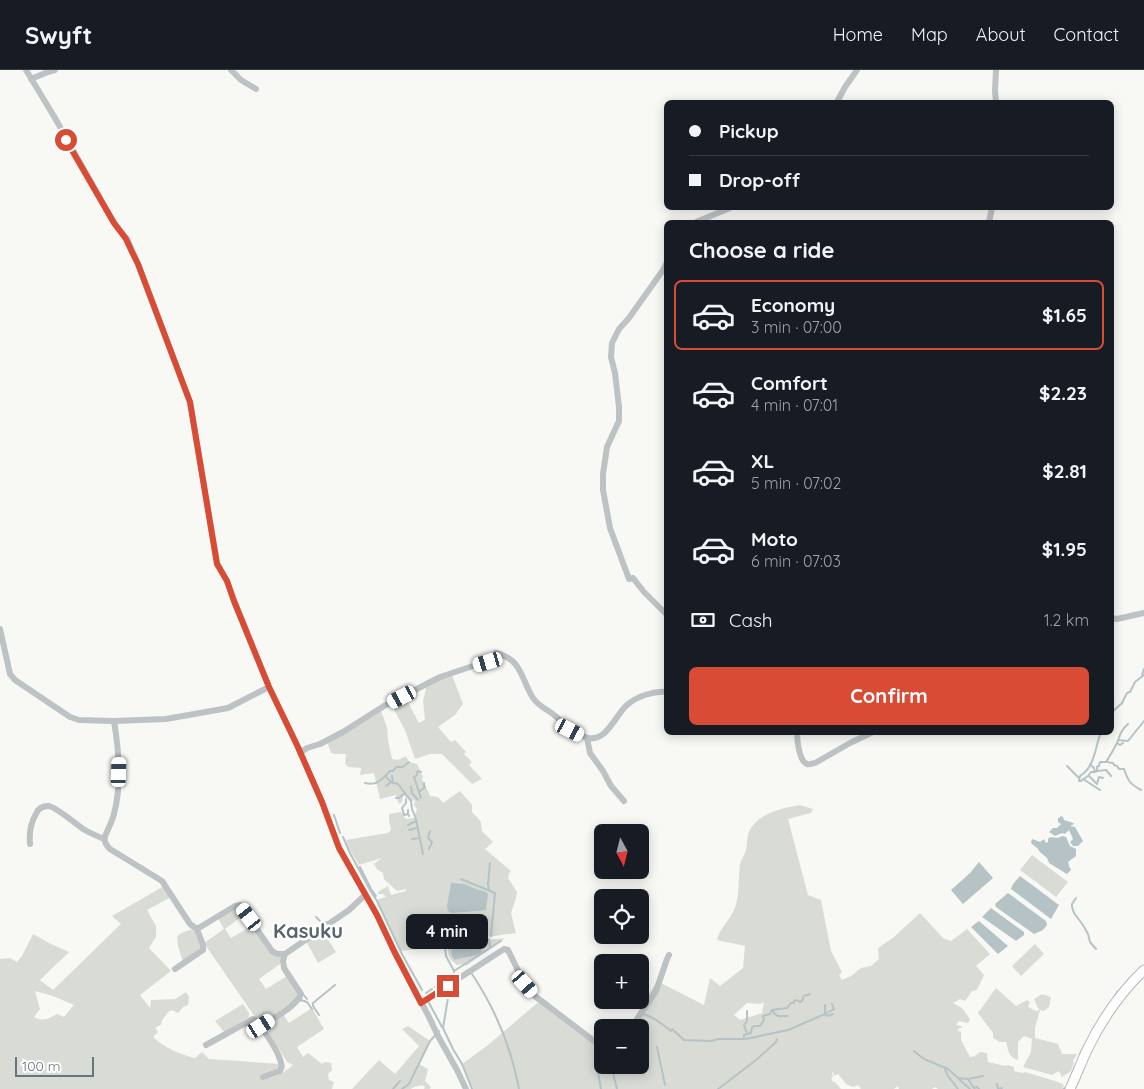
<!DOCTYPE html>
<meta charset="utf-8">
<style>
body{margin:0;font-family:Quicksand,sans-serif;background:#242831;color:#f1f3f6;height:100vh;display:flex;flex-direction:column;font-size:19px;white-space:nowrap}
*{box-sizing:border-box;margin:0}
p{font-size:16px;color:#9ea1a6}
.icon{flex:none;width:28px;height:28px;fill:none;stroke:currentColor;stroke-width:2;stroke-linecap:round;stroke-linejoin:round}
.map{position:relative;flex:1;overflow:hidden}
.side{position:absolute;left:664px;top:150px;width:450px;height:515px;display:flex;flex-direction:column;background:#171b24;border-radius:8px;box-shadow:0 2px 12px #0003}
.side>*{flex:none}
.hud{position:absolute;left:664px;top:30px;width:450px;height:110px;border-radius:8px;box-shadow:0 2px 12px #0003;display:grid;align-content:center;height:110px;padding:0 25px;background:#171b24}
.needle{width:32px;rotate:173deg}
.tools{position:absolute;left:594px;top:754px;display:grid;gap:10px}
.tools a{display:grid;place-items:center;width:55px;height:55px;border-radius:8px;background:#171b24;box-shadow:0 2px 12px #0003;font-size:25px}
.scale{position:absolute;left:15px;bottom:12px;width:79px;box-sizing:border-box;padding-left:5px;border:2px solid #65767e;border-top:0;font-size:14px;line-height:18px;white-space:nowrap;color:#65767e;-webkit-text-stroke:4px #fff;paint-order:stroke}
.end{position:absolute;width:22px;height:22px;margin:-11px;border:6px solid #d84c35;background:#fff;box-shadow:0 0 0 2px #fff}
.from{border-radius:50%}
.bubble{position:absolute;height:35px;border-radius:8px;background:#171b24;box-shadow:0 2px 12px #0003;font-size:16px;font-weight:700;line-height:35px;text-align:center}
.car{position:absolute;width:15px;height:30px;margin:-15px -8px;border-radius:6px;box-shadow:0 0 4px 1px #0007;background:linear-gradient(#fff 24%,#345 0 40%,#fff 0 76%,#345 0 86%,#fff 0)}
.hud b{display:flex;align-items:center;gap:18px;height:48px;font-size:19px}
.hud b+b{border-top:1px solid #363941}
.hud i{width:12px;height:12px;background:#f1f3f6}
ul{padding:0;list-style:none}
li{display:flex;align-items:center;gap:15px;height:70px;margin:0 10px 8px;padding:0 15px;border:2px solid transparent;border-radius:8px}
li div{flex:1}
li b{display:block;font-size:19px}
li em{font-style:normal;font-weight:700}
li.selected{border-color:#d84c35}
li>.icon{width:45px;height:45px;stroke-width:1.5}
h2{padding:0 25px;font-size:22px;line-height:60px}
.pay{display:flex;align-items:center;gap:12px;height:55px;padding:0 25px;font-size:19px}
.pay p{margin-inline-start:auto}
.action{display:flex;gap:10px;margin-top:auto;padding:10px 25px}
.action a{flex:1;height:58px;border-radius:8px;background:#d84c35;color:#fff;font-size:20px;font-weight:700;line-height:58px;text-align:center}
header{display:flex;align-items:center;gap:30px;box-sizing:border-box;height:70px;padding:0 25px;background:#171b24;border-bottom:1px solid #363941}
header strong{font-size:24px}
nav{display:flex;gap:28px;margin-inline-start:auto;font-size:18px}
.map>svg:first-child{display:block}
.green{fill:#d8dcd5;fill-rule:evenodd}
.water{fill:#b6c3c6}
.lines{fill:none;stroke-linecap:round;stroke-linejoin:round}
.stream{stroke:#b6c3c6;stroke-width:2}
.secondary-casing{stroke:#b2b8bc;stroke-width:11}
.minor{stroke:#bdc2c5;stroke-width:6}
.secondary{stroke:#fff;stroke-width:9}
.route{stroke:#d84c35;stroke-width:6}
.labels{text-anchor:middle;stroke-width:5;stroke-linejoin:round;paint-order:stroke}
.quarter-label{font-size:20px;font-weight:bold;fill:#56636a;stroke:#fff}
</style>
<header>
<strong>Swyft</strong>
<nav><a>Home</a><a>Map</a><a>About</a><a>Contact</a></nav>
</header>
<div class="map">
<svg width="1144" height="1019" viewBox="0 0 1144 1019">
<rect width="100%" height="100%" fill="#f8f8f5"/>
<path class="green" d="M 452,605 L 463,634 L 455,645 L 438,657 L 451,672 L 455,670 L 466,682 L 464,684 L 472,692 L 469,695 L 482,709 L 472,714 L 442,684 L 430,684 L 415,689 L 405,660 L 391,634 L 405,627 L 419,653 L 425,650 L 423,631 L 426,619 L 425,617 L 440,609 Z
M 381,641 L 387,657 L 388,670 L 392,689 L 398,690 L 406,686 L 409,692 L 417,694 L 423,707 L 422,710 L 424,713 L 430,726 L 438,727 L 443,733 L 460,721 L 472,735 L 472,742 L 481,752 L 482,761 L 493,772 L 485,779 L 511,801 L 509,804 L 508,808 L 517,822 L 516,828 L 511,843 L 516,863 L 446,873 L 432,877 L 401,881 L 376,830 L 386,827 L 383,824 L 378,824 L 378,822 L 388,816 L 391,825 L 406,821 L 406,819 L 397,821 L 384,809 L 383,803 L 377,799 L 374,794 L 382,788 L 359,795 L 350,780 L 346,770 L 388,763 L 391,760 L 389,750 L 389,744 L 401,742 L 406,749 L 414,748 L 417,739 L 414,735 L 415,730 L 411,731 L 403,725 L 402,732 L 399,734 L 396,725 L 380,729 L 374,703 L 360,705 L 361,698 L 348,697 L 345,693 L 346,684 L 336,684 L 331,683 L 327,672 ZM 459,851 C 472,851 478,852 479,867 L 477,868 L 459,870 L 452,853 Z
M 800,735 L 813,739 L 811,743 L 788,749 L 808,825 L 821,830 L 831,881 L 842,902 L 839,905 L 842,910 L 851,906 L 861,898 L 871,896 L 879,889 L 878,878 L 894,867 L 920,843 L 943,868 L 951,871 L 967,859 L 990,884 L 976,896 L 984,905 L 977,920 L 972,921 L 965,931 L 960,929 L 953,933 L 962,938 L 970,949 L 968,953 L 959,951 L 956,955 L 961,956 L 962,958 L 959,958 L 958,961 L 961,962 L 961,970 L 970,987 L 975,986 L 980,982 L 987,983 L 988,992 L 1005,996 L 1008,995 L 1014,997 L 1014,1001 L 1022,1003 L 1025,1002 C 1038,1006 1050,1009 1063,1014 L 1064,1019 L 938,1019 L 935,1017 L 932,1019 L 899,1019 L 898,1016 L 894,1019 L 861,1019 L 858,1015 L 853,1017 L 846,1014 L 838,1004 L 834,1006 L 833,1002 L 832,1003 L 833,1007 L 831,1008 L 833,1012 L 835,1012 L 841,1019 L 472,1019 L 462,994 L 488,975 L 543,928 L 602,976 L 602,995 L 640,995 L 640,965 L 644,962 L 644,960 L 637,954 L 629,957 L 657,911 L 704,935 L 710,908 L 720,916 L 743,898 L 745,876 L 717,870 C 720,858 729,851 734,840 C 740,828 738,807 740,794 C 741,789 745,785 746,780 C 747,775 747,769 748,765 C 754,744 782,738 800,735 ZM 764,932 L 762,943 L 740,950 L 734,945 L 747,933 L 761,934 Z
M 1032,785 L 1068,812 L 1056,827 L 1020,800 Z
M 164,816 L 171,827 L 147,840 L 156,856 L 156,867 L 149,878 L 171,901 L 140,925 L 150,938 L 151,930 L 175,929 L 186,922 L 189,927 L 188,935 L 183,937 L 178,943 L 172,940 L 168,942 L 161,952 L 162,954 L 155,958 L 158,962 L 153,967 C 165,978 179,984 195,988 L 202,982 L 209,989 L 280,994 L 278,1000 L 260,1008 C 270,1011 285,1002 293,995 L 287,992 L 265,956 L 283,944 L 289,953 L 312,938 L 324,959 L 297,977 L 303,987 L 308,983 L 322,994 L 325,992 L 331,993 L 332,1000 L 328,1004 L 329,1010 L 334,1012 L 332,1019 L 0,1019 L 0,889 L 10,888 L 17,892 L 22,886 L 33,864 L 49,873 L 69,882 L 40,910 L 53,920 L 121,854 L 112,846 ZM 35,921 L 53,926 L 74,935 L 64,947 L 57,944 C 48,949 44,952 34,947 L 40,939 Z
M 238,837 L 245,844 L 225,859 L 231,868 L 253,855 L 270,882 L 282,886 L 280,894 L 259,909 L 266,919 L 287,906 L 298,923 L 297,927 L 292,933 L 263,952 L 255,947 L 204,873 L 224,859 L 218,848 Z
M 193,859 L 196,861 L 201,879 L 183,892 L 178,876 L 177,867 L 181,863 Z
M 322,860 L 336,882 L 318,893 L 306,871 Z
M 505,868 L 466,896 L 464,894 L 457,895 C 450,890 447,885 448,875 ZM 478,874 L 478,885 L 461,887 L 455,890 L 452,878 L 455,877 Z
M 1035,874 L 1044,884 L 1021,906 L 1012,896 Z
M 996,918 L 1016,936 L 1027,930 L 1030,932 L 1028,937 L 1036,941 L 1040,940 L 1038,938 L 1034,929 L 1042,924 L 1051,927 L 1049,937 L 1044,941 L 1040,940 L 1035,958 L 1035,968 L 1058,974 L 1062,984 L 1077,984 L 1073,991 L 1074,993 L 1071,1001 L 1062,1007 L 1059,1001 L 1052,1005 L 1023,997 L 1031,982 L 1032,969 L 1024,966 L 1018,972 L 1018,990 C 1009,988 1008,980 1006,972 L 1000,972 L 993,968 L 993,963 L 978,943 Z
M 243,934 L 249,943 L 249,947 L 224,962 L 215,951 Z
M 408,956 L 430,971 L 419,994 L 428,999 L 425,1011 L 431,1017 L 430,1019 L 424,1019 L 425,1017 L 422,1015 L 411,1018 L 412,1019 L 352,1019 L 379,990 L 395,1004 L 419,976 L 402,959 Z"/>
<path class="water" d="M 1060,746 L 1063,747 L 1064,750 L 1073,753 L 1074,754 L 1070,756 L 1075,757 L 1083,771 L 1078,776 L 1073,776 L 1070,772 L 1073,769 L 1069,760 L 1065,764 L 1062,763 L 1055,766 L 1049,762 L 1053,758 L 1057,758 L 1061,754 L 1058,752 L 1058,748 L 1060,748 Z
M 1062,766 L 1066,767 L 1070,776 L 1076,779 L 1076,786 L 1068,792 L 1069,796 L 1071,800 L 1067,804 L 1049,793 L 1047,788 L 1040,782 L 1037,778 L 1031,773 L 1032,769 L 1040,772 L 1044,769 L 1046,773 L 1048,772 L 1048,769 L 1050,767 L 1058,768 Z
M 979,792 L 993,808 L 963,834 L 951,820 L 970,803 Z
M 1020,806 L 1059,835 L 1051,849 L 1011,819 L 1013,814 Z
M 451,813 L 464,814 L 476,819 L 486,822 L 488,824 L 486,840 L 452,843 L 448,841 L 447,836 Z
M 1008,823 L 1046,851 L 1047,855 L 1043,860 L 1034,864 L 996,837 L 995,834 Z
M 991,838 L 1024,862 L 1024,865 L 1016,871 L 982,847 Z
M 459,851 C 472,851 478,852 479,867 L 477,868 L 452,870 L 451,867 L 452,852 Z
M 979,851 L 1008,876 L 998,884 L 971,857 Z
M 478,874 L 480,874 L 482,882 C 475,888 464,886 455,890 L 453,888 L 451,882 L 452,878 L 455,877 Z"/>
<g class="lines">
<path class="stream" d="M 1142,605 L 1144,599
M 1111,643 L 1122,633 L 1127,623 L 1130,622 L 1135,612 L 1144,605
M 1118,670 L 1128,671 L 1144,651
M 1117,673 L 1120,675 L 1123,673
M 1107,692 L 1113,693 L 1114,695 L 1117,696 L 1119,699 L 1124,699 C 1128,711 1130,714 1141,720
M 1090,694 L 1094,698 L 1095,702
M 1067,696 L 1079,708
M 418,701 L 421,702
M 1097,701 L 1106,700 L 1111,706
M 417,702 L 417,705 L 414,707 L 421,728
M 385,706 L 391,712 L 398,714 L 411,731 L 412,739 L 416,749 L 423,784
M 392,706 L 393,713
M 1089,706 L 1097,714 L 1099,707 L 1103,708
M 1083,709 L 1100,720
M 1079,711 L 1081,711 L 1088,706 L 1091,702 L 1095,702 L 1097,701 L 1097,697 L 1099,696 L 1100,692 L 1106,692 C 1110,686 1114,679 1117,673 C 1120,665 1121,660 1128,654
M 1079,711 L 1080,706 C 1095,697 1095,677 1101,662
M 365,713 C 378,716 382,709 390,701 L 393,701 L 396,697 L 403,697 L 409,692
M 386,716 L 391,712
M 411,717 L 412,723 L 418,730
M 419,722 L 425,717 L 424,716 L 424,713
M 396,728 L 399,728 L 405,723
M 406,729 L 406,733 L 402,738 L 404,745 L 408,744
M 408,740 L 408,744 L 409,746
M 334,745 L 340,763
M 408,755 L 416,751
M 409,760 L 417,758
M 343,767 L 350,783 L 370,820 L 377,831 L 402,884 L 422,920
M 412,769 L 419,768
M 429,779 L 432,772 L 428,768 L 430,761
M 360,797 L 371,819 L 376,826
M 461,809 L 495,823 L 491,866
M 489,820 L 488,814 L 490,793
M 1076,828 L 1072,834 L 1072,837 L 1074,843 L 1083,855 L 1088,864 L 1090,872 L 1096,879
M 316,847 L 321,852 L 326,852
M 489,869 L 490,878
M 445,877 L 446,886 L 454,901
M 472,904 C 496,940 511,976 519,1019
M 455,914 L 449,922 L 443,958 L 453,979 L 462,994 L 472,1019
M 435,917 L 454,903 L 454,901 L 501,871
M 426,923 L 432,919
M 303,924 L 307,929
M 1114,927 L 1118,921
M 300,931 L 301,930 L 307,932 L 312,939
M 428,931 L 442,957
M 825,935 L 825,944 L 834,939 L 832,934
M 747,941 L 747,951 L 744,955 L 747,964
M 773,941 C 776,948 781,946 788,946
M 643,944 C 654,947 662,954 671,961 L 672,959 L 684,970 L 711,971 L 719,969 L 746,969 L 788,960 L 825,944 L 827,946 L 833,944
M 319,945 L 313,936 L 313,933 L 335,915
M 744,968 L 744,965 L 751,963 L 752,958 L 754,956 L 760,956 L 764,950 L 763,946 L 770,944 L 772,940 L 787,938 L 791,933 L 794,933 L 794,931 L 797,930 L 800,932 L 802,931 L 804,926 L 810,924
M 657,977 L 665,1015
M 914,981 L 924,989 L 948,999 L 970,1019
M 1080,984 L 1087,971
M 596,992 L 601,1019
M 611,995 L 617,1019
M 945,999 L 948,1006 L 958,1019
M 958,1008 L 968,1009 L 983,1006
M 968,1009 L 974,1018 L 977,1017 L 979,1019
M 997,1014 L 998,1019 L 1002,1018
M 393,1019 L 400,1011
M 402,1019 L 409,1014 L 430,971 L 439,961
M 718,1019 L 756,990 L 776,972 L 777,969
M 1064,1019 L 1065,1018"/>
<defs>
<path id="secondary" d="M 1070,1019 C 1076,1006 1081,993 1087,980 C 1101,951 1121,922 1144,900"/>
</defs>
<use href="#secondary" class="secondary-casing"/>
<path class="minor" d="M 26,0 L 55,48 L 114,153 L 127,169 L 138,194 L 190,332 L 217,493 L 227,511 L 234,531 L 269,617 L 297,675 L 322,732 L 339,778 L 377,845 L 394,881 L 429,947 L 438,966 L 457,1000 L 466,1019
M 231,0 L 241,10 L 256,19
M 996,0 L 995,21 L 996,32
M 31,9 L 48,2 L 55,0
M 837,32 L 845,17 L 857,0
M 696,152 L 730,138
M 989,152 L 992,138
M 666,194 L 663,200 L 629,248 L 619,259 L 612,273 L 611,287 L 615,303 L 619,337 L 619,351 L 607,377 L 603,404 L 603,420 L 610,458 L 629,509 L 633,508 L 644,522 L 666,544
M 1111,548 L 1117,549 L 1144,543
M 0,559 L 10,604 L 15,610 L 70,647 L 79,650 L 114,651 L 166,649 L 228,638 L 269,617
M 114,651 C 119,681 122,714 114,744 C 112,752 108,759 105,766 C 104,772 106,775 110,779 L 162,811 L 190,854 L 197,859
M 797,662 C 797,670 799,691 807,694 C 809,695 813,693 815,693 L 850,673 L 873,662
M 587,668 L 590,683 L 603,701 L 611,716 L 624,731
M 300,683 L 307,678 L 320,674 L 343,662 L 384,636 L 440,607 L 488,591 L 496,583 C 522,589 521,609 533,628 C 538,636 547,639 554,645 C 565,654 574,665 588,668 C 607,672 616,644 627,635 C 637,626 654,621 666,622
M 30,774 C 29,763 30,754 36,744 C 38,739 42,736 48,736 C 55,736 76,754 83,759 C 90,763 97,766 104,769
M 175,899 L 203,880 L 203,875 L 197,859 L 235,836 L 240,835 L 272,881 L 277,884 L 285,884 L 349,840 L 365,825
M 421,933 L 504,879 L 508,880 L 525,915 L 536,927 L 602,977
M 261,956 C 267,966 279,981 281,993 C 282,996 282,997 280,1001 L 263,1007
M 631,958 L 656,921 L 667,889 L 669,885
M 206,975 L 253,949 L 257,951 L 261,956 C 273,948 295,938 301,924 L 284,898 L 283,891 L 285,884"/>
<use href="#secondary" class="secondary"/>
</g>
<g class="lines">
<path class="route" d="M 66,70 L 114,153 L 126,169 L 132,182 L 138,194 L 190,332 L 217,494 L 227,511 L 234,531 L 269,617 L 297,675 L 322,732 L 339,778 L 377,845 L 394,881 L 421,933 L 448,916"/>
</g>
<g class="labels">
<g class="quarter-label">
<text x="308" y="868">Kasuku</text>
</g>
</g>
</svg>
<div class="tools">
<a><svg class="needle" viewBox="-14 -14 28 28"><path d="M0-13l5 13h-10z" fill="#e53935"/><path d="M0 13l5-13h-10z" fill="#9ea1a6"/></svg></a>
<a><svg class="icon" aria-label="locate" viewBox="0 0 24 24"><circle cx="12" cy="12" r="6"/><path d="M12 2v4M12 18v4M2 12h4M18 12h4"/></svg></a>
<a>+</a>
<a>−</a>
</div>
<div class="scale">100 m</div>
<i class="end from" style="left:66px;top:70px"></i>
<i class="end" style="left:448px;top:916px"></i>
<div class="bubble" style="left:406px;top:844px;width:82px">4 min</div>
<i class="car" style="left:488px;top:592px;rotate:254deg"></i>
<i class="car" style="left:402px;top:627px;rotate:242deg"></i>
<i class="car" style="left:570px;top:660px;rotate:117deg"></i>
<i class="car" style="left:119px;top:702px;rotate:2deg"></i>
<i class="car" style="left:249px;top:847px;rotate:323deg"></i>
<i class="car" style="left:525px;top:914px;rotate:139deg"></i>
<i class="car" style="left:261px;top:956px;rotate:57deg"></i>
<div class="hud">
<b><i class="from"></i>Pickup</b>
<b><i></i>Drop-off</b>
</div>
<section class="side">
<h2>Choose a ride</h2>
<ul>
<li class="selected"><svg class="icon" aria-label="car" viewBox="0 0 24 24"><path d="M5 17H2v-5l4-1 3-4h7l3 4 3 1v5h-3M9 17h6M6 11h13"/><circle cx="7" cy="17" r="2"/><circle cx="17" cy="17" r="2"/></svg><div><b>Economy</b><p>3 min · 07:00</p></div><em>$1.65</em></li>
<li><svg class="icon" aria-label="car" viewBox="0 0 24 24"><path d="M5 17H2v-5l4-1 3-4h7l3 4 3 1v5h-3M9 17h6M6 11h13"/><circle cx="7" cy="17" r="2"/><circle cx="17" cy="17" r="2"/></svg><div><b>Comfort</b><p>4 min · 07:01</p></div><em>$2.23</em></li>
<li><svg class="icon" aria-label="car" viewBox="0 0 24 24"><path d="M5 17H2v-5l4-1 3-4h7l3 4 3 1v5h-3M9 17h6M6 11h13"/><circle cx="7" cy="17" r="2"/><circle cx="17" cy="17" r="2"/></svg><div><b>XL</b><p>5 min · 07:02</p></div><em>$2.81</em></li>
<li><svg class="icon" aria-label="car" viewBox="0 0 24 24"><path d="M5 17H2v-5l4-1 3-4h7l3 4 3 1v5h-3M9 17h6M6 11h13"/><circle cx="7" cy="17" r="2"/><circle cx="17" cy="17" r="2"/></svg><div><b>Moto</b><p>6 min · 07:03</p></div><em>$1.95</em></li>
</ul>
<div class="pay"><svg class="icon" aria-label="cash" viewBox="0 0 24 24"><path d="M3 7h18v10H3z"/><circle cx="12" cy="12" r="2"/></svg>Cash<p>1.2 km</p></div>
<div class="action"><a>Confirm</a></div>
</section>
</div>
